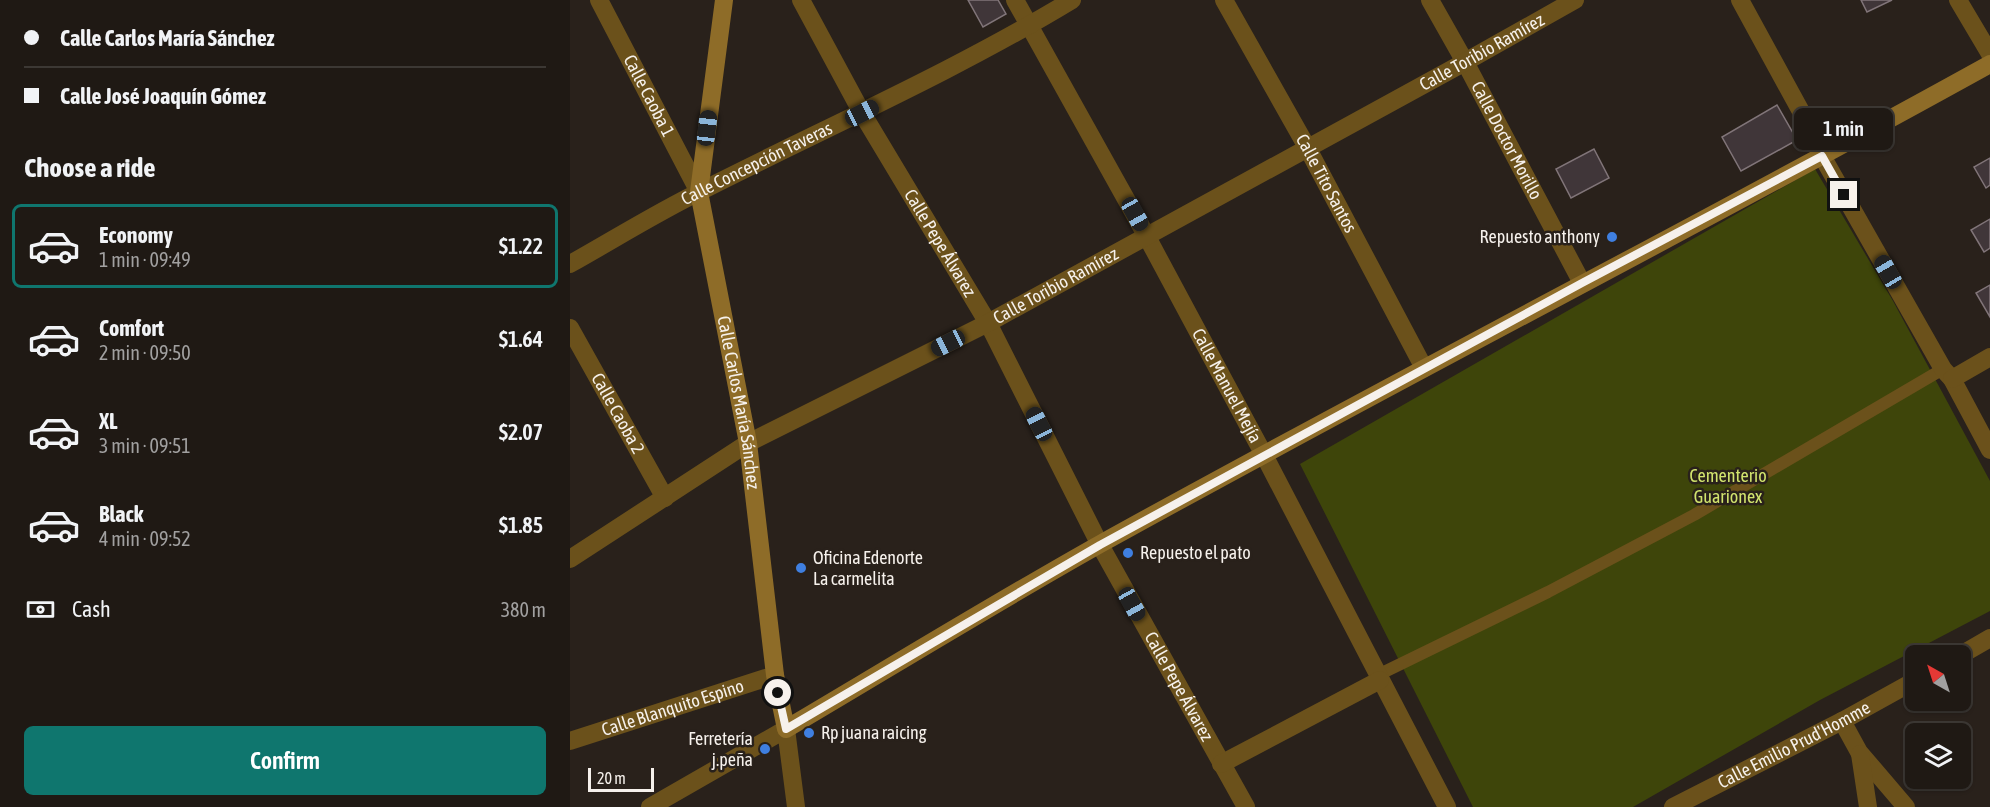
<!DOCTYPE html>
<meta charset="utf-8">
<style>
body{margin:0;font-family:"Asap Condensed",sans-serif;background:#2c2622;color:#f1f3f6;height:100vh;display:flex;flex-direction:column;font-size:22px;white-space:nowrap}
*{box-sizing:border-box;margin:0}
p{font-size:20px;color:#a1a0a0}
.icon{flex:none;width:33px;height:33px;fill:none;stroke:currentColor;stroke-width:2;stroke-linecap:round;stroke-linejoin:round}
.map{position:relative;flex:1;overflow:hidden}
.drawer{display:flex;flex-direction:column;background:#1f1914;width:570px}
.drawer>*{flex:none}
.guide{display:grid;align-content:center;height:132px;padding:0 24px;background:#1f1914}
.needle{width:39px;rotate:321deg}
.fabs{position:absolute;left:1335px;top:645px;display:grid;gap:12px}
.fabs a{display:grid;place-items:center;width:66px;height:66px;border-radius:9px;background:#1f1914;box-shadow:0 2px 4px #0004,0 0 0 2px #3c3834;font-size:30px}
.scale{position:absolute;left:18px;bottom:15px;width:66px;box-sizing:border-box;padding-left:6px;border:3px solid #f6f1ec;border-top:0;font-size:16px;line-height:21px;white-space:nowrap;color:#f6f1ec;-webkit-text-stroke:4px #29211b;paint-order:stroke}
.end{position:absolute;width:27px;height:27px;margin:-14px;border:8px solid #f6f1ec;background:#111;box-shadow:0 0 0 3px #111}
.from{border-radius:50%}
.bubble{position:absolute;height:42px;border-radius:9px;background:#1f1914;box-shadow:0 2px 4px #0004,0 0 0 2px #3c3834;font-size:20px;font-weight:600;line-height:42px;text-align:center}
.car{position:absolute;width:18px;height:36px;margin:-18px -9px;border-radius:8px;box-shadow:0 0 4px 2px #0007;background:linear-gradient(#222 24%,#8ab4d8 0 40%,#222 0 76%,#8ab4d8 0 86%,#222 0)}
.guide b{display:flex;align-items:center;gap:21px;height:57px;font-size:22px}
.guide b+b{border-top:2px solid #3c3834}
.guide i{width:15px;height:15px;background:#f1f3f6}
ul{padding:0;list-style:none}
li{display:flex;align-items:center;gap:18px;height:84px;margin:0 12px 9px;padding:0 12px;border:3px solid transparent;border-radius:9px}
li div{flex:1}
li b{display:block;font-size:22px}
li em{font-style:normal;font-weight:600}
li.on{border-color:#0f766e}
li>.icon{width:54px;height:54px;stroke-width:1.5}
h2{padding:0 24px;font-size:27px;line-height:72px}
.pay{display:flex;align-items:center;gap:15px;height:66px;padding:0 24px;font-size:22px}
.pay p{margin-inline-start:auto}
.primary-button{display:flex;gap:12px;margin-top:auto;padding:12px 24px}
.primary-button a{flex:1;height:69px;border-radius:9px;background:#0f766e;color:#fff;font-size:24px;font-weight:600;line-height:69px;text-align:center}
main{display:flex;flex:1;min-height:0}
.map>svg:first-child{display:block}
.green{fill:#3e450a}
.building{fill:#403639;stroke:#817579;stroke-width:1.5}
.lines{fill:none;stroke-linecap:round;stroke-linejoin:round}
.lane{stroke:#6b511b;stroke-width:12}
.street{stroke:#6b511b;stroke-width:18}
.secondary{stroke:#8e6c28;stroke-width:18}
.route{stroke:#f6f1ec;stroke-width:8}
.shop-dot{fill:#3f7fe0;stroke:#29211b;stroke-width:2}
.labels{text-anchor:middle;stroke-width:5;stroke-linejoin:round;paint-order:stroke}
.street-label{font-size:18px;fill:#f6f1ec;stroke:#29211b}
.poi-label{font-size:18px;fill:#f6f1ec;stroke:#29211b;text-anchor:start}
.park-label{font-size:18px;fill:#d2e46e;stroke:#29211b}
</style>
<main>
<section class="drawer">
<div class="guide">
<b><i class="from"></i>Calle Carlos María Sánchez</b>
<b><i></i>Calle José Joaquín Gómez</b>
</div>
<h2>Choose a ride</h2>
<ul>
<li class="on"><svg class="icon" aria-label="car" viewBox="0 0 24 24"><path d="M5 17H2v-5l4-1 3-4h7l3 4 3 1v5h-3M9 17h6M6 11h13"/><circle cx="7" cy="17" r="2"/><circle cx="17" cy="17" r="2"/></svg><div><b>Economy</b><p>1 min · 09:49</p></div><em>$1.22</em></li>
<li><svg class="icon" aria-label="car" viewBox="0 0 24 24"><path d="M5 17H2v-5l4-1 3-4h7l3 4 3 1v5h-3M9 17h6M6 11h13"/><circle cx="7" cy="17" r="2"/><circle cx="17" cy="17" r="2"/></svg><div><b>Comfort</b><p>2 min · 09:50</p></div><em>$1.64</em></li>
<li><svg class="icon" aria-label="car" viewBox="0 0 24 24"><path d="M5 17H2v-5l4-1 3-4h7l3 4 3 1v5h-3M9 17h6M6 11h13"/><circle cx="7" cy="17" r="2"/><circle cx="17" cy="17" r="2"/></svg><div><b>XL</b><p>3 min · 09:51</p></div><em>$2.07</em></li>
<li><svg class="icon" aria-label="car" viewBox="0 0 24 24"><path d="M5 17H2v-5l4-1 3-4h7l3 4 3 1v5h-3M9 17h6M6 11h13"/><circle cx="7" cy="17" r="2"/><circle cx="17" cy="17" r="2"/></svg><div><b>Black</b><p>4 min · 09:52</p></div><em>$1.85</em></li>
</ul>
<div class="pay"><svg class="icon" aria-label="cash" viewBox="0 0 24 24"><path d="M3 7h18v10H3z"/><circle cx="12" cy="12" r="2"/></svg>Cash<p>380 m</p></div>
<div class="primary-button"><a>Confirm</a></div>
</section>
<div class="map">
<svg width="1420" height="807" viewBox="0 0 1420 807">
<rect width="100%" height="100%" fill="#29211b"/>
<path class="green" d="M 1245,169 L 1323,301 L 1420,481 L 1420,611 L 1250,700 L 1063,807 L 903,807 L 730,464 Z"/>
<path class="building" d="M 398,0 L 428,0 L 436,14 L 413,27 Z
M 1291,0 L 1322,0 L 1297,12 Z
M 1207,105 L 1227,140 L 1171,171 L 1152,137 Z
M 1024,149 L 1039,178 L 1001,198 L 986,169 Z
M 1420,158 L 1420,185 L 1416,188 L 1404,167 Z
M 1420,219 L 1420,248 L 1414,252 L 1401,230 Z
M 1420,285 L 1420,317 L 1406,293 Z"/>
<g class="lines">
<path class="lane" d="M 808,675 L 978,592 L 1124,515 L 1373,369"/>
<g class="street">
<path id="s1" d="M 29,0 L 129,192"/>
<path id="s2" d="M 231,0 L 292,113 L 418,323 L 530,545 L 676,807"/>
<path id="s3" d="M 445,0 L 576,235 L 694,455 L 877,807"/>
<path id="s4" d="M 654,0 L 738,149 L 854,368"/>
<path id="s5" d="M 860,0 L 895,62 L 1012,283"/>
<path d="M 1170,0 L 1240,128 L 1252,156 L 1373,369 L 1382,379 L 1420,450"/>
<path d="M 1388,0 L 1420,54"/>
<path id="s6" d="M 0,264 C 43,240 86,213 131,191 C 255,128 383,72 502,0"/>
<path id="s7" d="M 0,328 L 95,498"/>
<path d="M 1382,379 L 1420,357"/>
<path id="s8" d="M 0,559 L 178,443 L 418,323 L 895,62 L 1005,0"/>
<path d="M 1389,656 L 1420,638"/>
<path d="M 1272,721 L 1289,752 L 1336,807"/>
<path id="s9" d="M 0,741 L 205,675"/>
<path d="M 1290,754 L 1298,807"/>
<path d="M 651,764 L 810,680"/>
<path d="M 80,807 L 216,729 L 226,807"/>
<path id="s10" d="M 1103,807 L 1272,721 L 1346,680"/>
</g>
<path class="secondary" id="s11" d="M 154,0 L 129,192 L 178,443 L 205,675 L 216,729 C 321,667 425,603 532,543 C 826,380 1126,227 1420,64"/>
</g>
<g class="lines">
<path class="route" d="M 208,693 L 216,729 L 530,545 L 1012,283 L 1252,156 L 1274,195"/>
</g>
<g class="shop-dot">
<circle cx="1042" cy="237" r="6"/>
<circle cx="558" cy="553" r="6"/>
<circle cx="231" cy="568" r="6"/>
<circle cx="239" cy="733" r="6"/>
<circle cx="195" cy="749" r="6"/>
</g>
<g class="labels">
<g class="street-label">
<text dy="6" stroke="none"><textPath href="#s8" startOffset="1044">Calle Toribio Ramírez</textPath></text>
<text dy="6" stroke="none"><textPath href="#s1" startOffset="108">Calle Caoba 1</textPath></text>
<text dy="6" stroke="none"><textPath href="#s5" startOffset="160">Calle Doctor Morillo</textPath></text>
<text dy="6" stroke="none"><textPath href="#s6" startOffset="212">Calle Concepción Taveras</textPath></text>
<text dy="6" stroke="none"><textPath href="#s4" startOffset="210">Calle Tito Santos</textPath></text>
<text dy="6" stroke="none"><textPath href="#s2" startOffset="280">Calle Pepe Álvarez</textPath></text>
<text dy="6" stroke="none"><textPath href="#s8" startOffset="558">Calle Toribio Ramírez</textPath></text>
<text dy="6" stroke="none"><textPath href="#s3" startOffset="440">Calle Manuel Mejía</textPath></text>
<text dy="6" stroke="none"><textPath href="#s11" startOffset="408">Calle Carlos María Sánchez</textPath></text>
<text dy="6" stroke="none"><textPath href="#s7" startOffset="98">Calle Caoba 2</textPath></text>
<text dy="6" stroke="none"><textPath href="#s2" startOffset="784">Calle Pepe Álvarez</textPath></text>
<text dy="6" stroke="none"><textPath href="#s9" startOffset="108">Calle Blanquito Espino</textPath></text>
<text dy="6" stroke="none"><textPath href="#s10" startOffset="136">Calle Emilio Prud'Homme</textPath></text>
</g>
<g class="poi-label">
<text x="1030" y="243" text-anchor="end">Repuesto anthony</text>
<text x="570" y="559">Repuesto el pato</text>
<text x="243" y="564">Oficina Edenorte<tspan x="243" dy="21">La carmelita</tspan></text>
<text x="251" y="739">Rp juana raicing</text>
<text x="183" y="745" text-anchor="end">Ferretería<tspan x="183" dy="21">j.peña</tspan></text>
</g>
<g class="park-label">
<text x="1158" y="482">Cementerio<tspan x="1158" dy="21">Guarionex</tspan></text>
</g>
</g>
</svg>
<div class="fabs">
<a><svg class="needle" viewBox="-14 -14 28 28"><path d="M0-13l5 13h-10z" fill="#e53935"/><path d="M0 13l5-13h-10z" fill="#a1a0a0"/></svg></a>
<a><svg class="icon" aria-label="layers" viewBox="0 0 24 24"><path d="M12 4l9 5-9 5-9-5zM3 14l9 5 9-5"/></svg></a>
</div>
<div class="scale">20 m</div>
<i class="end from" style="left:208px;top:693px"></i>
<i class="end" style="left:1274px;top:195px"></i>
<div class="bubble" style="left:1224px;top:108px;width:99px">1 min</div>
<i class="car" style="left:292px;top:113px;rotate:63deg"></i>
<i class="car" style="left:137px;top:128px;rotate:7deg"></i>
<i class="car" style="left:565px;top:214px;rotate:151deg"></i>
<i class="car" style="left:1318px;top:272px;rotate:330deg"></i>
<i class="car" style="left:378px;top:343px;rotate:243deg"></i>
<i class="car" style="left:469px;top:424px;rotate:333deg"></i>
<i class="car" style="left:562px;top:604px;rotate:151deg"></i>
</div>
</main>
